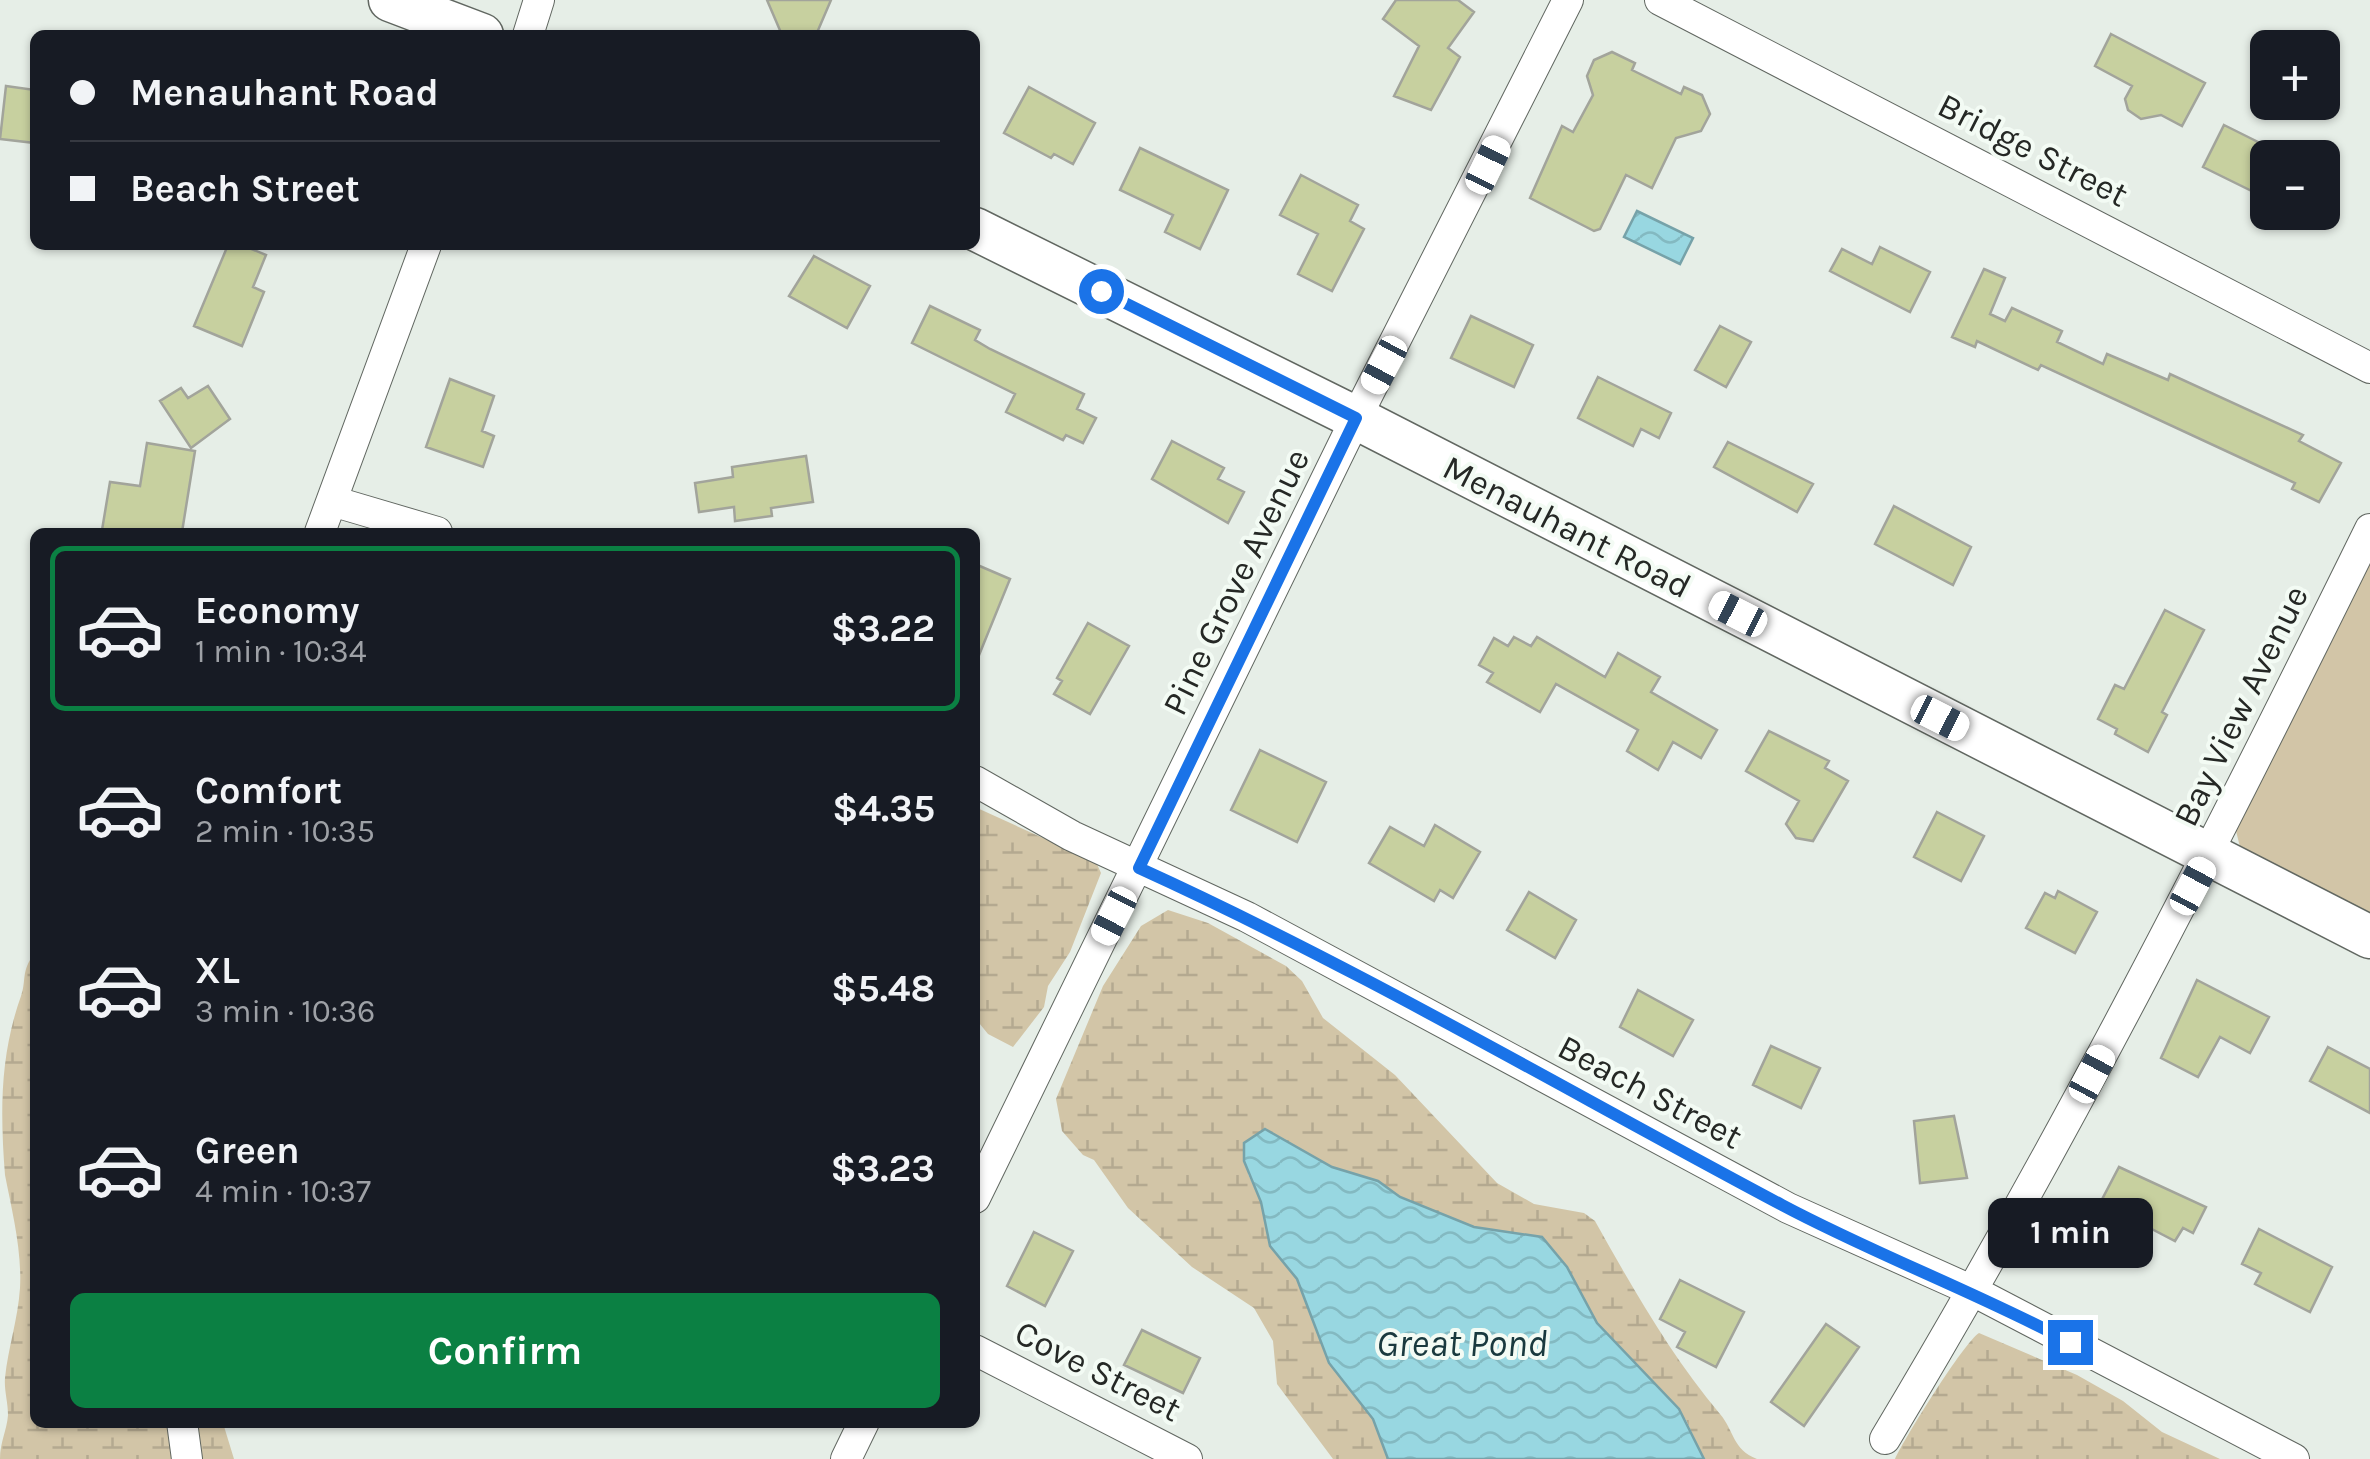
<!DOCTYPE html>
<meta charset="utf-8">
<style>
:root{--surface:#171b24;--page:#20242c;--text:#f1f3f6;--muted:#9ea1a6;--line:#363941;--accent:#0b8043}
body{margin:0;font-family:Karla,sans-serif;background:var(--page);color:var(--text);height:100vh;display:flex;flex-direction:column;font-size:38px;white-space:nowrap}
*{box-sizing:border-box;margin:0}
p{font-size:32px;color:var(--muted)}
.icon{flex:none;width:55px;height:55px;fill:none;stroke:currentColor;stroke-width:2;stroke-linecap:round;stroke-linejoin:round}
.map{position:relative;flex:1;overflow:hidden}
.panel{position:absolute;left:30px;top:528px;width:950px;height:900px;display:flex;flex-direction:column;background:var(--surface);border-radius:15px;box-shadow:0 2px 8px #0004}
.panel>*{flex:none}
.banner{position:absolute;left:30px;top:30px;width:950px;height:220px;border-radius:15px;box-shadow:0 2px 8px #0004;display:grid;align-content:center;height:220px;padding:0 40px;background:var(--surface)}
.fabs{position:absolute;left:2250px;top:30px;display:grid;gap:20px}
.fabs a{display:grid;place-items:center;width:90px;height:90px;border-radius:15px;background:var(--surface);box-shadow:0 2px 8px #0004;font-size:50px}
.end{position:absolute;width:45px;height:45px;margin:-22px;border:12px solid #1a73e8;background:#fff;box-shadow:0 0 0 5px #fff}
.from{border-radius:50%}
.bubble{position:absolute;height:70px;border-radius:15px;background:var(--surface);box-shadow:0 2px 8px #0004;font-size:32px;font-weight:700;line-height:70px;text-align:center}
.car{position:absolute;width:30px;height:60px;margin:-30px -15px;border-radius:12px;box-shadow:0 0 8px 2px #0007;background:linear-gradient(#fff 24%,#345 0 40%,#fff 0 76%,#345 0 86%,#fff 0)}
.banner b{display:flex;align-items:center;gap:35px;height:95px;font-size:38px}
.banner b+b{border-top:2px solid var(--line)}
.banner i{width:25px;height:25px;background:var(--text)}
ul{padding:18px 0 0;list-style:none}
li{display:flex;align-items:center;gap:30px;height:165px;margin:0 20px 15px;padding:0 20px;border:5px solid transparent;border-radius:15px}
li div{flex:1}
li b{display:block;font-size:38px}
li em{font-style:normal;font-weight:700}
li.on{border-color:var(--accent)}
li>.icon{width:90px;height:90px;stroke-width:1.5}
.button{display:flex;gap:20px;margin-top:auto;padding:20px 40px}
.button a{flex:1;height:115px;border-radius:15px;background:var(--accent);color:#fff;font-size:40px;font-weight:700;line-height:115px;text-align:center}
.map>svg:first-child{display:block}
.green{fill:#d2c5a7}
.wetland{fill:url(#wetland-marsh)}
.water{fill:url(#water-waves);stroke:#76a2a9;stroke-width:2.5}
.building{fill:#c7d09f;stroke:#a2a49b;stroke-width:2.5}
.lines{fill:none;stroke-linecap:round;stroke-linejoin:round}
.minor-casing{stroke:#616761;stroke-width:32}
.secondary-casing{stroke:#616761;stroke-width:45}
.minor{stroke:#fff;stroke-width:30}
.secondary{stroke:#fff;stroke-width:42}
.route{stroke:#1a73e8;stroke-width:12}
.labels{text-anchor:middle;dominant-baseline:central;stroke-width:8;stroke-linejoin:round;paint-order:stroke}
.street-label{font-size:35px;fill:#252825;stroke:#f3fbf4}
.water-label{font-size:38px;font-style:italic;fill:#19393e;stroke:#f3fbf4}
</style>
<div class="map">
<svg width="2370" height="1459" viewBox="0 0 2370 1459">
<defs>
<pattern id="wetland-marsh" width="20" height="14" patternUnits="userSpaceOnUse" patternTransform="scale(2.5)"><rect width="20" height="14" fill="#d2c5a7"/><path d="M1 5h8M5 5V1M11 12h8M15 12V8" fill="none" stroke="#b4a990"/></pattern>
<pattern id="water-waves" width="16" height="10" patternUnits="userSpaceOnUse" patternTransform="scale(2.5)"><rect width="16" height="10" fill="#98d7e1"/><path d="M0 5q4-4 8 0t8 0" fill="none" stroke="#83b9c1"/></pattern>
</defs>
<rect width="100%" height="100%" fill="#e6eee7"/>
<!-- green -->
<path class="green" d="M2370 558V918L2240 847 2236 831Z"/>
<!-- wetland -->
<path class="wetland" d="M975 807 1096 862 1101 873 1070 952 1048 986 1044 1007 1013 1047 988 1034 975 1018Z
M1168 910 1208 923 1286 966 1302 981 1323 1018 1395 1075 1497 1183 1534 1204 1584 1213 1595 1221C1632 1287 1671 1356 1720 1414 1735 1432 1732 1449 1757 1459H1704L1686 1420 1597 1323 1567 1267 1542 1237 1474 1227 1400 1197 1378 1181 1332 1167 1265 1129 1248 1174 1261 1202 1270 1246 1297 1279 1329 1363 1373 1419 1388 1459H1333L1277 1384 1273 1341 1254 1308 1192 1267 1128 1208 1094 1160 1083 1155 1062 1131 1056 1099 1103 986 1141 926Z
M30 960 35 961V1422L223 1423 234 1459H0C0 1442 7 1430 8 1415 8 1402 4 1390 5 1378 8 1348 18 1319 20 1288 22 1250 12 1211 5 1175 0 1111 0 1055 21 996 26 982 22 974 30 960Z
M1979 1333 2077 1375 2123 1401 2162 1432 2220 1459H1895C1904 1439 1965 1341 1979 1333Z"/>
<!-- water -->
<path class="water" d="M1637 211 1693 238 1680 264 1624 237Z
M1265 1129 1332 1167 1378 1181 1400 1197 1474 1227 1542 1237 1567 1267 1597 1323 1679 1409 1704 1459H1388L1373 1419 1329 1363 1297 1279 1270 1246 1261 1202 1244 1161V1143Z"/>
<!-- building -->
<path class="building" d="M767 0H831L816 35H782Z
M1396 0H1458L1474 12 1448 48 1460 57 1431 110 1394 96 1419 46 1383 19Z
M2111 34 2205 83 2182 126 2161 115 2141 119 2128 110 2125 99 2132 86 2095 66Z
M1612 52 1635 63 1632 70 1681 94 1684 87 1702 95 1710 114 1701 131 1676 138 1652 188 1626 175 1600 229 1594 231 1530 198 1562 126 1573 132 1593 95 1587 76 1594 60Z
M6 86 35 90V143L0 139Z
M1029 87 1095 123 1073 164 1054 154 1051 158 1004 133Z
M2224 125 2268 147V199L2203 167Z
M1140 148 1228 190 1200 249 1165 232 1173 215 1120 190Z
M1301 175 1358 205 1350 221 1364 229 1332 291 1298 274 1318 234 1280 215Z
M228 245H242L266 255 253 287 264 292 242 346 194 326Z
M1880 247 1930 272 1910 312 1830 271 1842 249 1872 264Z
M814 256 870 286 847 328 789 296Z
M1984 269 2005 278 1990 314 2005 321 2012 308 2062 331 2057 342 2103 364 2107 354 2168 380 2170 374 2303 435 2299 441 2341 463 2319 502 2292 489 2295 483 2041 365 2038 370 1977 341 1975 347 1952 337Z
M930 306 980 330 975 340 990 349 1084 394 1077 409 1096 418 1083 443 1066 435 1063 440 1006 412 1015 394 912 343Z
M1471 316 1533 345 1514 387 1451 358Z
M1720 326 1751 342 1726 387 1695 370Z
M1598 377 1671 413 1659 438 1641 429 1633 446 1578 418Z
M450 379 494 396 482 431 494 436 483 467 426 447Z
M208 386 230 419 191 448 160 401 181 388 188 398Z
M1172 441 1224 468 1218 479 1244 492 1228 523 1152 479Z
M1728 442 1813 484 1797 512 1714 467Z
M147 443 195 451 182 532 102 530 110 482 140 486Z
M806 456 813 502 771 508 772 516 735 521 734 507 699 512 695 483 733 477 732 467Z
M1894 506 1971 547 1953 585 1875 544Z
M975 564 1010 579 975 665Z
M2165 610 2204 630 2162 712 2167 715 2148 752 2115 734 2117 729 2098 719 2115 685 2124 689Z
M1088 623 1129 646 1090 714 1054 694 1062 681 1057 678Z
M1514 637 1531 646 1537 637 1605 677 1618 653 1660 677 1651 692 1717 730 1701 758 1673 742 1658 770 1627 751 1638 730 1556 684 1540 712 1487 682 1493 673 1479 665 1494 638 1508 646Z
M1769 731 1829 761 1825 768 1848 781 1813 841 1796 838 1786 824 1799 801 1746 771Z
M1260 750 1326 782 1297 842 1231 810Z
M1937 812 1984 836 1961 881 1914 857Z
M1435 825 1480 852 1453 898 1440 890 1434 901 1369 863 1390 827 1424 846Z
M2058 891 2097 912 2075 953 2026 928 2045 893 2055 898Z
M1529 892 1576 920 1555 958 1507 930Z
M2197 980 2269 1017 2250 1053 2220 1037 2198 1077 2161 1058Z
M1638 990 1693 1020 1673 1056 1620 1027Z
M1771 1046 1820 1068 1801 1108 1753 1085Z
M2328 1047 2370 1069V1113L2310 1081Z
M1954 1116 1967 1178 1920 1183 1914 1121Z
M2119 1167 2206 1207 2193 1233 2183 1228 2175 1241 2146 1226 2142 1232 2097 1209Z
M2259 1229 2332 1267 2310 1312 2255 1284 2261 1273 2242 1264Z
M1034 1232 1073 1251 1045 1306 1007 1286Z
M1680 1280 1744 1312 1716 1367 1677 1347 1685 1332 1660 1319Z
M1826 1324 1859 1347 1804 1426 1771 1402Z
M1142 1330 1200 1358 1183 1393 1124 1365Z"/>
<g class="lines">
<defs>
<path id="minor" d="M1660 0 2370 368
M528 35 539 0
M332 501 437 532
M320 532 426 245
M975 781 1072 836 1247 917 1788 1208 1973 1291 2294 1459
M975 1198 1356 418 1568 0
M975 1350 1187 1459
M182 1422 187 1459
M1885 1439C2062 1144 2218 838 2370 529
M846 1459 864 1422"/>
<path id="secondary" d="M390 0 482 35
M975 229 1356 418 2370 937"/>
</defs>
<!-- minor casing -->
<use href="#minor" class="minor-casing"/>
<!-- secondary casing -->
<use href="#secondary" class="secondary-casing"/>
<!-- minor -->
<use href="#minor" class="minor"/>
<!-- secondary -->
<use href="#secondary" class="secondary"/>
</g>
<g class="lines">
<!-- route -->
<path class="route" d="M1101 291 1356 418 1139 868C1359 968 1569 1092 1782 1205 1876 1255 1976 1292 2070 1342"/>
</g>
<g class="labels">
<!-- street labels -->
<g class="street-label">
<text transform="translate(2033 150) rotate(27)">Bridge Street</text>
<text transform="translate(1567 527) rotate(27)">Menauhant Road</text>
<text transform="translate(1236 582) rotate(-64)">Pine Grove Avenue</text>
<text transform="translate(2241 706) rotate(-64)">Bay View Avenue</text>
<text transform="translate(1650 1092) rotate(28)">Beach Street</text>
<text transform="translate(1098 1371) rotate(27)">Cove Street</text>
</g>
<!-- water labels -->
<g class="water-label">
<text x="1462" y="1343">Great Pond</text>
</g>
</g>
</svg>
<div class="fabs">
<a>+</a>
<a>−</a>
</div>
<i class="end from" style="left:1101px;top:291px"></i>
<i class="end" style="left:2070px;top:1342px"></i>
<div class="bubble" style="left:1988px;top:1198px;width:165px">1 min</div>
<i class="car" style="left:1488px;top:165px;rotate:26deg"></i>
<i class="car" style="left:1384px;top:365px;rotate:208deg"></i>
<i class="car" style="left:1738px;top:614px;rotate:297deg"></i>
<i class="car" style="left:1940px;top:718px;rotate:117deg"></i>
<i class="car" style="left:2193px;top:886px;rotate:28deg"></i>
<i class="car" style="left:1114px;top:916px;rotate:207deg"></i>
<i class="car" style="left:2092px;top:1074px;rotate:28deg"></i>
<div class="banner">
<b><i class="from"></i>Menauhant Road</b>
<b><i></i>Beach Street</b>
</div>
<section class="panel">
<ul>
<li class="on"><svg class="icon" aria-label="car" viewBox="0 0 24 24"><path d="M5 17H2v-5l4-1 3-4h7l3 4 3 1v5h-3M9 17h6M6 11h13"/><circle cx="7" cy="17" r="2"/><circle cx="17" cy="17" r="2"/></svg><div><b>Economy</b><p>1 min · 10:34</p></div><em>$3.22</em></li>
<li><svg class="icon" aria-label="car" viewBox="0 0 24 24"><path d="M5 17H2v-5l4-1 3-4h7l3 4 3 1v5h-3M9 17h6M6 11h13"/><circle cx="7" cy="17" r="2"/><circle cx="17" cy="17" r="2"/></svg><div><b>Comfort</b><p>2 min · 10:35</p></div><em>$4.35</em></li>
<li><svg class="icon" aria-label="car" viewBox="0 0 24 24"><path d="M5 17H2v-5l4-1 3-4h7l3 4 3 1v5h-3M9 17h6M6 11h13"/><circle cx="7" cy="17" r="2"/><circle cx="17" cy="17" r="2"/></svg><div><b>XL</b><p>3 min · 10:36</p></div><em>$5.48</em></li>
<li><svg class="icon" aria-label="car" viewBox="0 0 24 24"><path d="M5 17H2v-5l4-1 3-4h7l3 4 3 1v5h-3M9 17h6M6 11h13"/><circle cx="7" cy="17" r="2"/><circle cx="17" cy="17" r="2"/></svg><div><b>Green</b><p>4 min · 10:37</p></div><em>$3.23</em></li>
</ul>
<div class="button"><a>Confirm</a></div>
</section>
</div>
